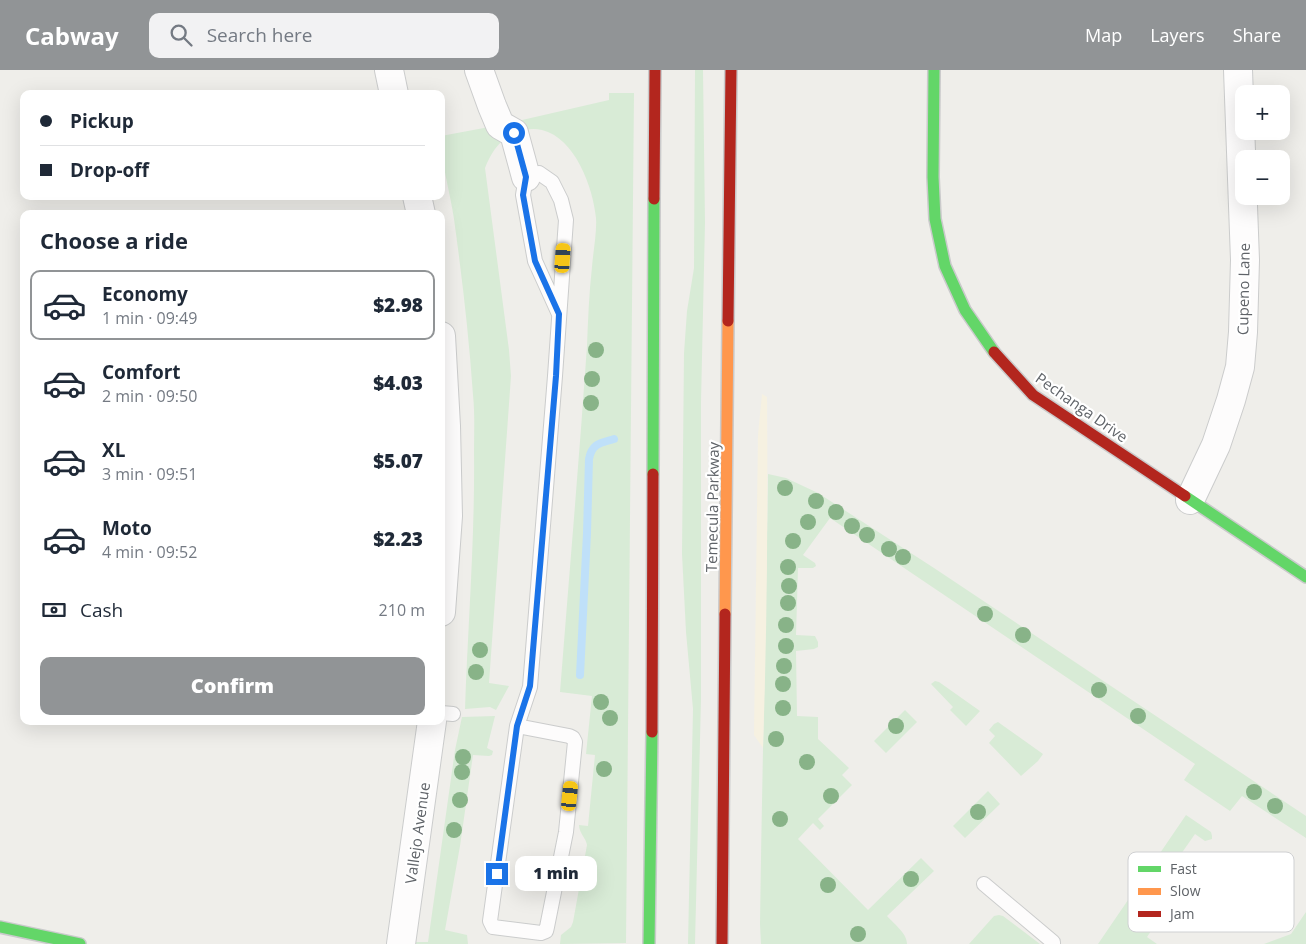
<!DOCTYPE html>
<meta charset="utf-8">
<style>
:root{--surface:#fff;--page:#f2f2f3;--text:#1f2937;--muted:#747a83;--line:#e0e1e3;--accent:#919496}
body{margin:0;font-family:"Open Sans",sans-serif;background:var(--page);color:var(--text);height:100vh;display:flex;flex-direction:column;font-size:19px;white-space:nowrap}
*{box-sizing:border-box;margin:0}
p{font-size:16px;color:var(--muted)}
.icon{flex:none;width:28px;height:28px;fill:none;stroke:currentColor;stroke-width:2;stroke-linecap:round;stroke-linejoin:round}
.map{position:relative;flex:1;overflow:hidden}
.details{position:absolute;left:20px;top:140px;width:425px;height:515px;display:flex;flex-direction:column;background:var(--surface);border-radius:10px;box-shadow:0 5px 20px #0002}
.details>*{flex:none}
.banner{position:absolute;left:20px;top:20px;width:425px;height:110px;border-radius:10px;box-shadow:0 5px 20px #0002;display:grid;align-content:center;height:110px;padding:0 20px;background:var(--surface)}
.tools{position:absolute;left:1235px;top:15px;display:grid;gap:10px}
.tools a{display:grid;place-items:center;width:55px;height:55px;border-radius:10px;background:var(--surface);box-shadow:0 5px 20px #0002;font-size:25px}
.end{position:absolute;width:22px;height:22px;margin:-11px;border:6px solid #1a73e8;background:#fff;box-shadow:0 0 0 2px #fff}
.from{border-radius:50%}
.bubble{position:absolute;height:35px;border-radius:10px;background:var(--surface);box-shadow:0 5px 20px #0002;font-size:16px;font-weight:800;line-height:35px;text-align:center}
.car{position:absolute;width:15px;height:30px;margin:-15px -8px;border-radius:6px;box-shadow:0 0 4px 1px #0007;background:linear-gradient(#f5c518 24%,#345 0 40%,#f5c518 0 76%,#345 0 86%,#f5c518 0)}
.banner b{display:flex;align-items:center;gap:18px;height:48px;font-size:19px}
.banner b+b{border-top:1px solid var(--line)}
.banner i{width:12px;height:12px;background:var(--text)}
ul{padding:0;list-style:none}
li{display:flex;align-items:center;gap:15px;height:70px;margin:0 10px 8px;padding:0 10px;border:2px solid transparent;border-radius:10px}
li div{flex:1}
li b{display:block;font-size:19px}
li em{font-style:normal;font-weight:800}
li.active{border-color:var(--accent)}
li>.icon{width:45px;height:45px;stroke-width:1.5}
h2{padding:0 20px;font-size:22px;line-height:60px}
.pay{display:flex;align-items:center;gap:12px;height:55px;padding:0 20px;font-size:19px}
.pay p{margin-inline-start:auto}
.action{display:flex;gap:10px;margin-top:auto;padding:10px 20px}
.action a{flex:1;height:58px;border-radius:10px;background:var(--accent);color:#fff;font-size:20px;font-weight:800;line-height:58px;text-align:center}
header{display:flex;align-items:center;gap:30px;box-sizing:border-box;height:70px;padding:0 25px;background:var(--accent);color:#fff}
header strong{font-size:24px}
nav{display:flex;gap:28px;margin-inline-start:auto;font-size:18px}
.search{width:350px;height:45px;background:var(--page);display:flex;align-items:center;gap:12px;box-sizing:border-box;padding:0 18px;border-radius:10px;color:var(--muted);font-size:19px}
.map>svg:first-child{display:block}
.green{fill:#d8ebd6}
.sand{fill:#f6f1e1}
.lines{fill:none;stroke-linecap:round;stroke-linejoin:round}
.stream{stroke:#bfe0f9;stroke-width:8}
.lane-casing{stroke:#cbcccc;stroke-width:16}
.street-casing{stroke:#cbcccc;stroke-width:30}
.fast-casing{stroke:#cacacb;stroke-width:14}
.slow-casing{stroke:#cacacb;stroke-width:14}
.jam-casing{stroke:#cacacb;stroke-width:14}
.lane{stroke:#fdfcfc;stroke-width:14}
.street{stroke:#fdfcfc;stroke-width:28}
.fast{stroke:#63d668;stroke-width:11}
.slow{stroke:#ff974d;stroke-width:11}
.jam{stroke:#b3261e;stroke-width:11}
.tree{fill:#88b388}
.route{stroke:#1a73e8;stroke-width:6}
.labels{text-anchor:middle;dominant-baseline:central;stroke-width:4.5;stroke-linejoin:round;paint-order:stroke}
.street-label{font-size:15px;fill:#5f6368;stroke:#fff}
.key{fill:#fff;stroke:#cfd0d2;stroke-width:1}
.key-label{font-size:14px;fill:#5f6368}
</style>
<header>
<strong>Cabway</strong>
<div class="search"><svg class="icon" aria-label="search" viewBox="0 0 24 24"><circle cx="10" cy="10" r="6"/><path d="M15 15l6 6"/></svg>Search here</div>
<nav><a>Map</a><a>Layers</a><a>Share</a></nav>
</header>
<div class="map">
<svg width="1306" height="874" viewBox="0 0 1306 874">
<rect width="100%" height="100%" fill="#efeeea"/>
<!-- green -->
<path class="green" d="M695 0H703L705 153 701 332V629L695 874H688L693 639 686 562 682 484 684 283 687 241 694 198Z
M609 23H634L626 873 560 874 561 865 571 857 573 852 587 775C586 768 579 763 579 755L588 756 595 685 586 684 592 626 560 622C569 507 579 392 587 276 588 250 589 223 592 197 593 183 597 162 596 148 593 117 575 68 542 60 534 58 527 59 519 61 502 66 491 82 485 98L509 280 511 306 489 613 509 616 496 640 490 637 465 639C468 553 475 468 474 382 474 363 475 344 473 325 469 266 462 207 454 149 450 121 441 94 441 66L500 55 609 30Z
M768 404 786 408 818 423 934 498 1306 746V768L1242 726 1230 741 1184 710 1195 694 830 448 803 485 815 493 816 496 813 498H798L796 565 815 566 818 572V577L814 579 796 581 797 646 818 647V669L849 698 842 705 852 715 818 749 824 756 820 760 813 753 798 769 868 840 921 788 934 801 887 846C894 854 907 863 907 874H761L760 854C762 704 766 554 768 404Z
M935 611 939 612 980 641 966 656 950 640 953 637 931 614Z
M905 640 917 652 886 683 874 671Z
M495 646 487 678 493 681 492 685 489 686 473 685 460 776 445 860 467 865 468 874H414V872H428L455 680 462 647Z
M998 652 1043 684 1038 691 1021 706 989 673 995 666 989 660 994 654Z
M988 721 1000 734 965 768 953 756Z
M1186 745 1211 762 1212 766V769L1205 771 1195 764 1146 834 1147 839 1157 846V852L1147 867 1157 874H1098Z
M1306 842V874H1264L1291 864Z
M999 845 1003 846 1040 874H969L994 846Z"/>
<!-- sand -->
<path class="sand" d="M762 324 767 327C768 444 767 561 763 678L754 665 758 365Z"/>
<g class="lines">
<!-- stream -->
<path class="stream" d="M580 605 587 463 589 389C592 373 601 373 614 369"/>
<defs>
<path id="lane" d="M441 643 453 644
M517 656 569 666 573 668 575 672 566 762 547 857 546 861 541 863 493 857 490 851 517 656 530 617 555 306 566 150 561 130 552 112 539 103 526 107 523 125 535 191 559 244
M984 814 1053 872V874"/>
<path id="street" d="M389 0 394 24
M479 0 492 36 500 55 514 63 526 107
M417 126 421 144
M441 266 446 356 448 446 441 542
M1190 430 1216 375 1231 330 1240 297 1243 262 1245 190 1238 0
M401 874 432 651"/>
<path id="fast" d="M934 0 933 107 935 149 945 196 965 240 994 282
M653 404 654 129
M1185 426 1306 507
M0 857 80 874
M649 874 652 662"/>
<path id="slow" d="M725 544 728 251"/>
<path id="jam" d="M654 129 655 0
M728 251 731 0
M994 282 1033 325 1185 426
M652 662 653 404
M722 874 725 544"/>
</defs>
<!-- lane casing -->
<use href="#lane" class="lane-casing"/>
<!-- street casing -->
<use href="#street" class="street-casing"/>
<!-- fast casing -->
<use href="#fast" class="fast-casing"/>
<!-- slow casing -->
<use href="#slow" class="slow-casing"/>
<!-- jam casing -->
<use href="#jam" class="jam-casing"/>
<!-- lane -->
<use href="#lane" class="lane"/>
<!-- street -->
<use href="#street" class="street"/>
<!-- fast -->
<use href="#fast" class="fast"/>
<!-- slow -->
<use href="#slow" class="slow"/>
<!-- jam -->
<use href="#jam" class="jam"/>
</g>
<!-- trees -->
<g class="tree">
<circle cx="596" cy="280" r="8"/>
<circle cx="592" cy="309" r="8"/>
<circle cx="591" cy="333" r="8"/>
<circle cx="785" cy="418" r="8"/>
<circle cx="816" cy="431" r="8"/>
<circle cx="836" cy="442" r="8"/>
<circle cx="808" cy="452" r="8"/>
<circle cx="852" cy="456" r="8"/>
<circle cx="867" cy="465" r="8"/>
<circle cx="793" cy="471" r="8"/>
<circle cx="889" cy="479" r="8"/>
<circle cx="903" cy="487" r="8"/>
<circle cx="788" cy="497" r="8"/>
<circle cx="789" cy="516" r="8"/>
<circle cx="788" cy="533" r="8"/>
<circle cx="985" cy="544" r="8"/>
<circle cx="786" cy="555" r="8"/>
<circle cx="1023" cy="565" r="8"/>
<circle cx="786" cy="576" r="8"/>
<circle cx="480" cy="580" r="8"/>
<circle cx="784" cy="596" r="8"/>
<circle cx="476" cy="602" r="8"/>
<circle cx="783" cy="614" r="8"/>
<circle cx="1099" cy="620" r="8"/>
<circle cx="601" cy="632" r="8"/>
<circle cx="783" cy="638" r="8"/>
<circle cx="1138" cy="646" r="8"/>
<circle cx="610" cy="648" r="8"/>
<circle cx="896" cy="656" r="8"/>
<circle cx="776" cy="669" r="8"/>
<circle cx="463" cy="687" r="8"/>
<circle cx="807" cy="692" r="8"/>
<circle cx="604" cy="699" r="8"/>
<circle cx="462" cy="702" r="8"/>
<circle cx="1254" cy="722" r="8"/>
<circle cx="831" cy="726" r="8"/>
<circle cx="460" cy="730" r="8"/>
<circle cx="1275" cy="736" r="8"/>
<circle cx="978" cy="742" r="8"/>
<circle cx="780" cy="749" r="8"/>
<circle cx="454" cy="760" r="8"/>
<circle cx="911" cy="809" r="8"/>
<circle cx="828" cy="815" r="8"/>
<circle cx="858" cy="864" r="8"/>
</g>
<g class="lines">
<!-- route -->
<path class="route" d="M497 804 517 656 530 616 556 306 559 244 535 191 523 125 526 107 514 63"/>
</g>
<g class="labels">
<!-- street labels -->
<g class="street-label">
<text transform="translate(1243 219) rotate(-89)">Cupeno Lane</text>
<text transform="translate(1082 337) rotate(35)">Pechanga Drive</text>
<text transform="translate(712 437) rotate(-89)">Temecula Parkway</text>
<text transform="translate(417 763) rotate(-82)">Vallejo Avenue</text>
</g>
</g>
<!-- legend -->
<rect x="1128" y="782" width="166" height="80" rx="8" class="key"/>
<rect x="1138" y="796" width="23" height="6" fill="#63d668"/>
<rect x="1138" y="818" width="23" height="7" fill="#ff974d"/>
<rect x="1138" y="841" width="23" height="6" fill="#b3261e"/>
<g class="key-label">
<text x="1170" y="804">Fast</text>
<text x="1170" y="826">Slow</text>
<text x="1170" y="849">Jam</text>
</g>
</svg>
<div class="tools">
<a>+</a>
<a>−</a>
</div>
<i class="end from" style="left:514px;top:63px"></i>
<i class="end" style="left:497px;top:804px"></i>
<div class="bubble" style="left:515px;top:786px;width:82px">1 min</div>
<i class="car" style="left:563px;top:188px;rotate:4deg"></i>
<i class="car" style="left:570px;top:726px;rotate:6deg"></i>
<div class="banner">
<b><i class="from"></i>Pickup</b>
<b><i></i>Drop-off</b>
</div>
<section class="details">
<h2>Choose a ride</h2>
<ul>
<li class="active"><svg class="icon" aria-label="car" viewBox="0 0 24 24"><path d="M5 17H2v-5l4-1 3-4h7l3 4 3 1v5h-3M9 17h6M6 11h13"/><circle cx="7" cy="17" r="2"/><circle cx="17" cy="17" r="2"/></svg><div><b>Economy</b><p>1 min · 09:49</p></div><em>$2.98</em></li>
<li><svg class="icon" aria-label="car" viewBox="0 0 24 24"><path d="M5 17H2v-5l4-1 3-4h7l3 4 3 1v5h-3M9 17h6M6 11h13"/><circle cx="7" cy="17" r="2"/><circle cx="17" cy="17" r="2"/></svg><div><b>Comfort</b><p>2 min · 09:50</p></div><em>$4.03</em></li>
<li><svg class="icon" aria-label="car" viewBox="0 0 24 24"><path d="M5 17H2v-5l4-1 3-4h7l3 4 3 1v5h-3M9 17h6M6 11h13"/><circle cx="7" cy="17" r="2"/><circle cx="17" cy="17" r="2"/></svg><div><b>XL</b><p>3 min · 09:51</p></div><em>$5.07</em></li>
<li><svg class="icon" aria-label="car" viewBox="0 0 24 24"><path d="M5 17H2v-5l4-1 3-4h7l3 4 3 1v5h-3M9 17h6M6 11h13"/><circle cx="7" cy="17" r="2"/><circle cx="17" cy="17" r="2"/></svg><div><b>Moto</b><p>4 min · 09:52</p></div><em>$2.23</em></li>
</ul>
<div class="pay"><svg class="icon" aria-label="cash" viewBox="0 0 24 24"><path d="M3 7h18v10H3z"/><circle cx="12" cy="12" r="2"/></svg>Cash<p>210 m</p></div>
<div class="action"><a>Confirm</a></div>
</section>
</div>
